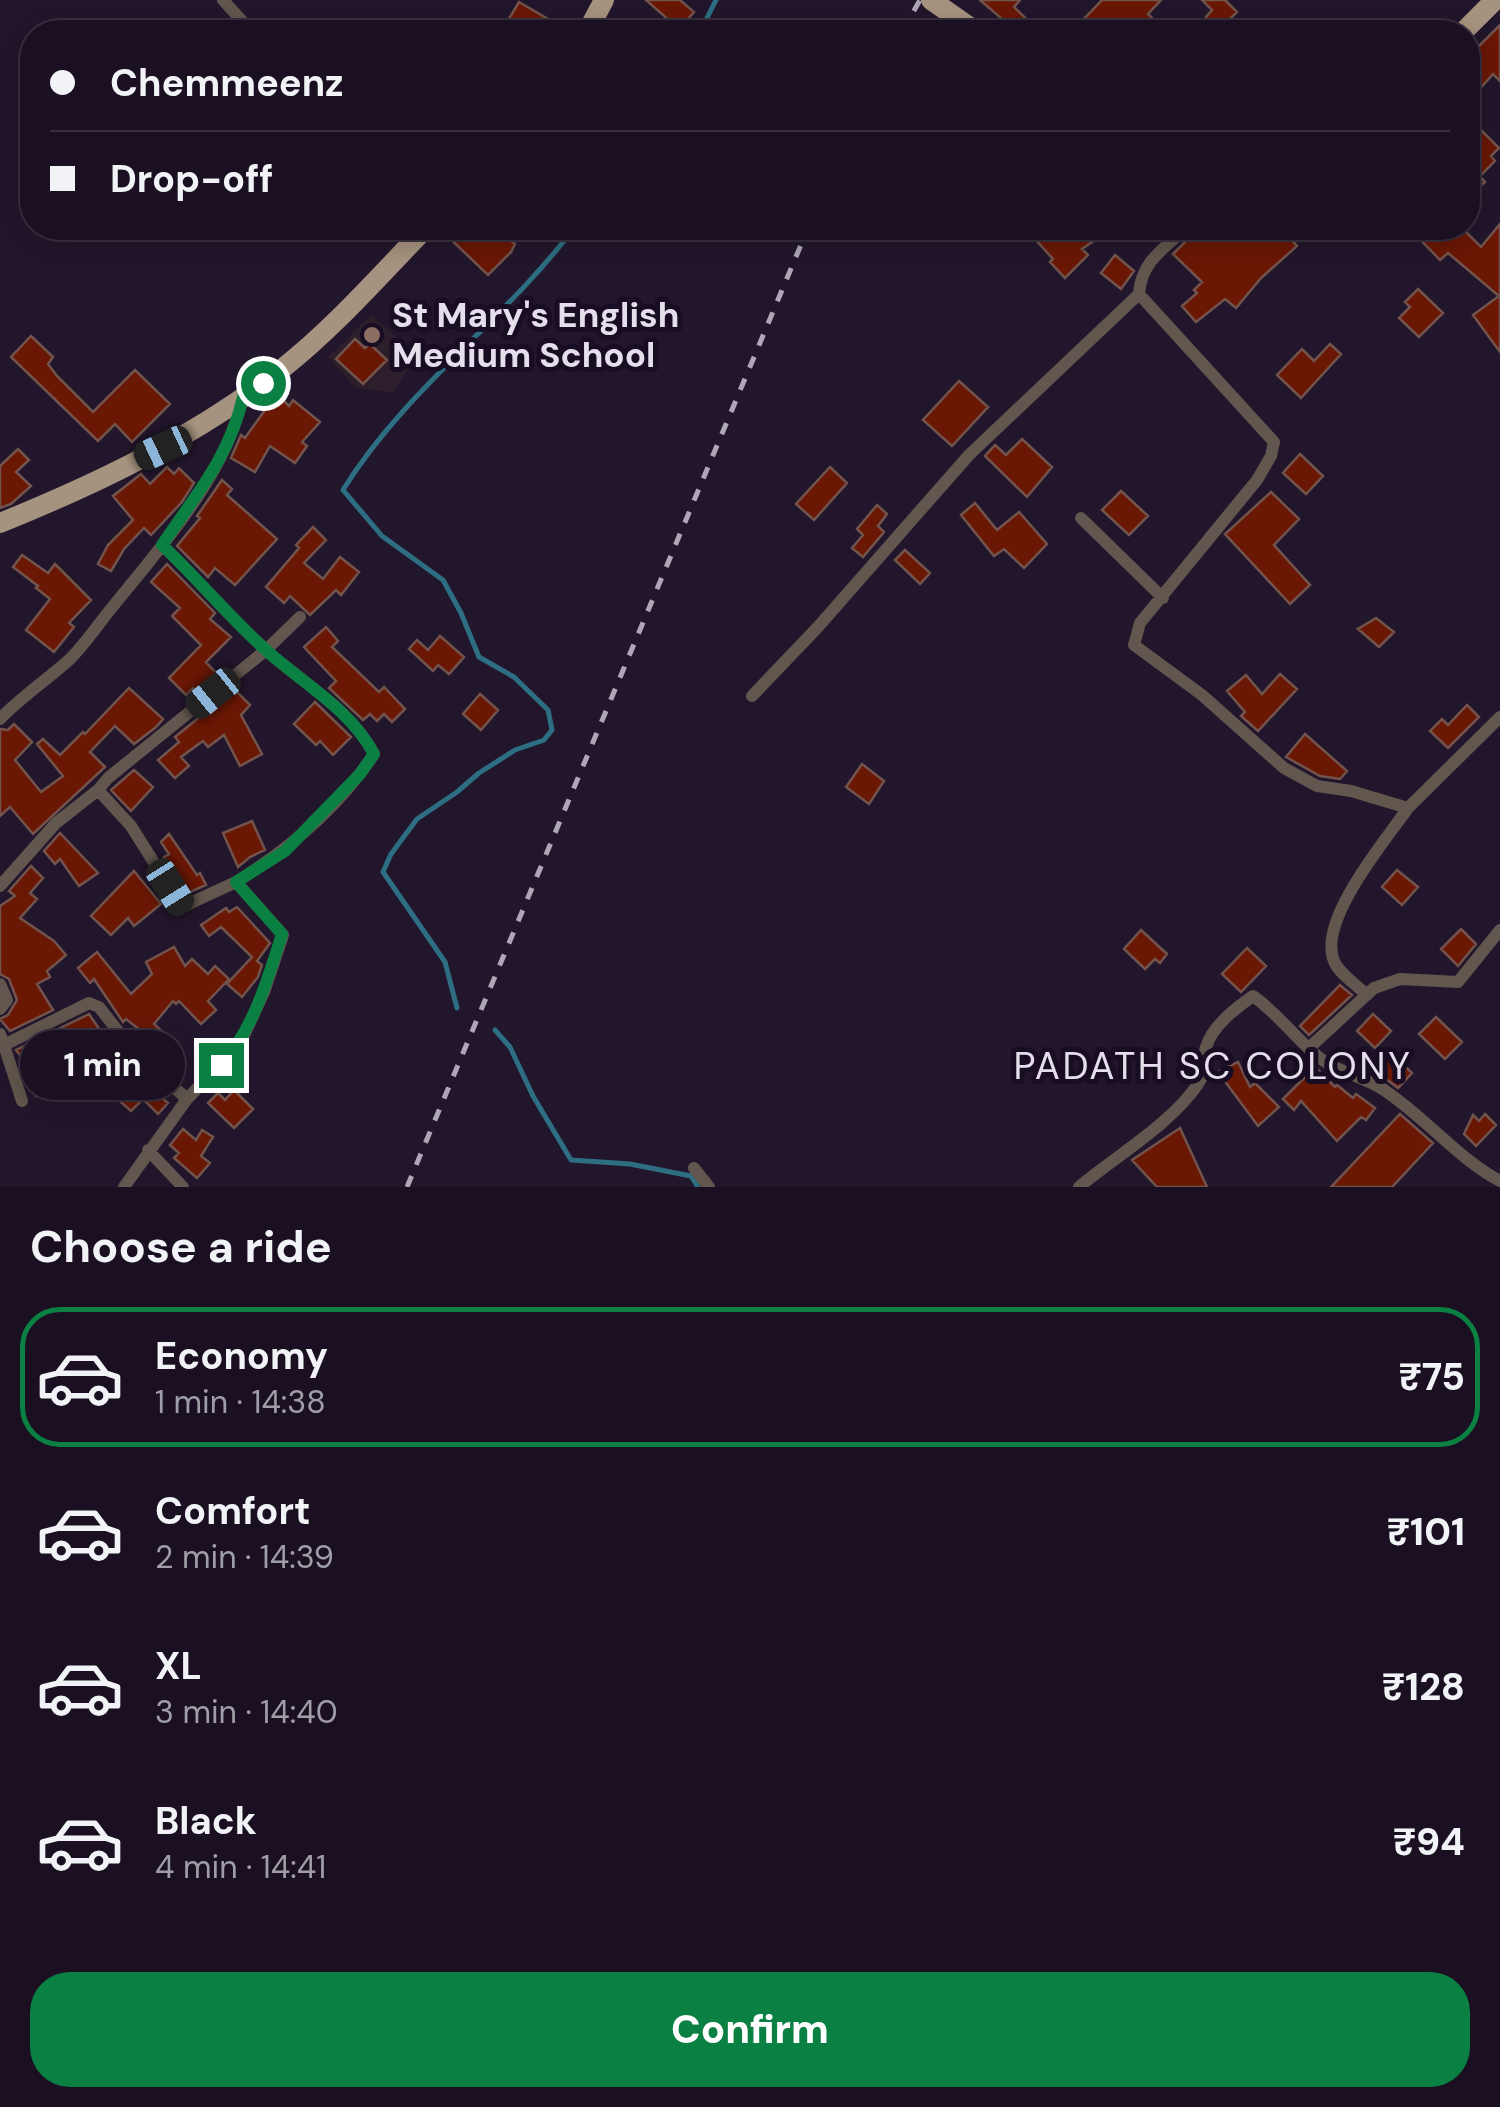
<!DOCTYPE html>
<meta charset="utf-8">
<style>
:root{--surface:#1a1021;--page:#271e2e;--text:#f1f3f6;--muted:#9f9da5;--line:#38303f;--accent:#0b8043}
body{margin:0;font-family:"DM Sans",sans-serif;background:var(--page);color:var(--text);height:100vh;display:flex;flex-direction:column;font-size:38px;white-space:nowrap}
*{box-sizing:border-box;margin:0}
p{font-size:32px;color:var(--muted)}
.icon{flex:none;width:55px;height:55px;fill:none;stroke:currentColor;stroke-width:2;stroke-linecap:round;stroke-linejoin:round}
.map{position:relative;height:1187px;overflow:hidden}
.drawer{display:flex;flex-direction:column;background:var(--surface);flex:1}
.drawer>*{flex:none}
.hud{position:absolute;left:20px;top:20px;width:1460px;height:220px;border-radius:40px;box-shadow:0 5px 25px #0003,0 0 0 2px var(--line);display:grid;align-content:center;height:220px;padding:0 30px;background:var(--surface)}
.end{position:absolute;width:45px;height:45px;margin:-22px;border:12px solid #0b8043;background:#fff;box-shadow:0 0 0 5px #fff}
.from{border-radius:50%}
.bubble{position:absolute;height:70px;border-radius:35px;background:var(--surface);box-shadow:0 5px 25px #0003,0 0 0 2px var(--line);font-size:32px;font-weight:800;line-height:70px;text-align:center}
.car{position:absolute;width:30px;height:60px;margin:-30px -15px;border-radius:12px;box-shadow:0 0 8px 2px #0007;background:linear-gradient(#222 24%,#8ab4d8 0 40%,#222 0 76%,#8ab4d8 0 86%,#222 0)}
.hud b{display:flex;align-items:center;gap:35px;height:95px;font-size:38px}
.hud b+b{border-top:2px solid var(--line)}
.hud i{width:25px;height:25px;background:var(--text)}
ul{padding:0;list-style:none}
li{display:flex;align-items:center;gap:30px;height:140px;margin:0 20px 15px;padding:0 10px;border:5px solid transparent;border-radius:40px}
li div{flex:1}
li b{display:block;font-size:38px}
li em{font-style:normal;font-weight:800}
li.selected{border-color:var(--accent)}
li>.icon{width:90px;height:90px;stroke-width:1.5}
h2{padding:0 30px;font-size:45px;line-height:120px}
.cta{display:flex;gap:20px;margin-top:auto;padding:20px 30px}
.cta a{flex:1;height:115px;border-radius:40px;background:var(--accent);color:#fff;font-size:40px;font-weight:800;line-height:115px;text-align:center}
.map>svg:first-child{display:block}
.education{fill:#2c1e2a}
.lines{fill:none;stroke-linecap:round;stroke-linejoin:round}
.stream{stroke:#2d6e82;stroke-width:5}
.building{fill:#6a1704;stroke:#73544d;stroke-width:2.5}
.minor{stroke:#61574e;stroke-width:12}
.primary{stroke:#a6937f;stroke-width:20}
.rail{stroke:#afa7b7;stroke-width:5;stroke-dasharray:12 12;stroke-linecap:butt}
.route{stroke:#0b8043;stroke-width:12}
.education-dot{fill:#8d6e63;stroke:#180d22;stroke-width:4}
.labels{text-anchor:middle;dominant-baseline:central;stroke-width:10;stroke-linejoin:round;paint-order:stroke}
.poi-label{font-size:35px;font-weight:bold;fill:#e5deec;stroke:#180d22;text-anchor:start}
.neighbourhood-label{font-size:38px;letter-spacing:2.5px;fill:#e5deec;stroke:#180d22}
</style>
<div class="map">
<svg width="1500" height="1187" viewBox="0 0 1500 1187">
<rect width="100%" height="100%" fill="#22162c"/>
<!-- education -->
<path class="education" d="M371 315 416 354 394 393 356 388 328 357Z"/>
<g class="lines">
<!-- stream -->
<path class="stream" d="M700 32 716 0
M457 1008 445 962 383 872 391 854 417 819 457 792 479 773 515 750 544 740 552 730 548 710 514 677 479 657 461 613 443 580 382 536 343 490C404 391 504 321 574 228
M495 1030 510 1047 533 1096 571 1160 630 1164 691 1176 698 1187"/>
</g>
<!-- building -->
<path class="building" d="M646 0H680L694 12 679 29Z
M980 0H1020L1014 7 1040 32H1000L1008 24Z
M1102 0H1161L1148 14 1160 26 1154 32H1094L1082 21Z
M1202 0H1225L1237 12 1219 30 1206 17 1212 10Z
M519 2 548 19 546 23 559 32H501Z
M1500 25V81L1493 74 1468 102V57Z
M1468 117 1499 148 1491 156 1495 161 1480 176 1485 182 1468 196Z
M1500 224V352L1473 315 1499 296 1448 253 1440 260 1409 228H1462L1481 247Z
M439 228H521L510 240 515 244 511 252 488 275Z
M1050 228H1080L1084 232 1094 228 1098 233V238L1082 249 1088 255 1065 278 1050 262 1053 259 1036 240Z
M1199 228H1281L1297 246 1261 278 1236 308 1225 299 1196 322 1182 306 1197 293 1194 290 1202 282 1173 254Z
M1115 255 1134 271 1121 289 1101 273Z
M1418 289 1443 313 1419 337 1399 318 1410 307 1405 302Z
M31 336 53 357 48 364 57 376 93 412 135 370 170 404 132 442 115 424 98 441 11 357Z
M355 339 365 348 370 344 387 360 363 384 336 359Z
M1330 344 1341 354 1301 398 1277 375 1302 349 1314 361Z
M959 381 988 407 952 446 923 420Z
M275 391 289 406 293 400 320 422 302 442 307 446 295 463 270 446 255 472 231 458 241 435 245 438 270 403 266 398Z
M1022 439 1052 467 1027 497 985 456 995 445 1006 455Z
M18 449 29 460 16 472 31 486 11 504 0 508V466Z
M1300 454 1323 476 1306 494 1283 473Z
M167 467 174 474 179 468 194 483 182 502 151 535 144 528 124 549 111 571 98 564 108 545 133 520 113 496 141 474 150 484Z
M830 467 847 483 814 520 796 504Z
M222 480 232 489 227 495 277 539 235 585 215 568 208 577 177 546 200 518 197 516Z
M1121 491 1148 516 1129 535 1102 510Z
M1271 492 1299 519 1274 545 1310 585 1290 604 1225 534Z
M975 503 997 530 1019 512 1047 544 1024 568 1004 549 994 556 961 515Z
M877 505 887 514 878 526 884 532 863 557 852 548 863 535 857 529Z
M313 527 326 540 304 563 323 579 340 557 359 572 341 595 336 590 310 615 290 596 284 603 266 587 299 548 296 545Z
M905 550 930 573 920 584 895 560Z
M22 555 48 573 55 564 91 600 69 623 74 627 54 652 26 630 50 599 36 588 38 586 13 567Z
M167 564 215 613 210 619 231 637 206 662 217 674 212 681 197 693 193 688 186 695 169 678 201 645 172 616 180 608 151 582Z
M1376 618 1394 632 1379 647 1358 629Z
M326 627 338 641 332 647 379 692 384 687 405 709 392 722 384 714 377 721 370 714 363 720 329 688 336 681 304 647Z
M440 636 464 657 449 674 438 665 433 671 409 649 417 640 428 650Z
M1280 674 1297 689 1258 731 1241 716 1245 712 1227 691 1246 675 1262 694Z
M129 688 163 719 156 727 134 744 115 726 90 752 105 767 33 834 10 807 0 816V729L8 730 14 724 32 742 15 760 41 792 63 776 37 744 43 739 60 755 83 732 85 734Z
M234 689 250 705 241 715 262 754 240 766 224 735 208 747 203 741 181 757 189 766 175 778 158 760 179 742 175 737Z
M480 694 498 710 481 730 463 714Z
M315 702 351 737 333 755 320 741 316 745 294 724Z
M1467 705 1479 717 1448 748 1430 731 1442 719 1448 725Z
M1305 734 1347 771 1340 779 1320 776 1286 757Z
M862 764 884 781 869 804 846 787Z
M134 770 153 787 131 811 111 790Z
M252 821 265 850 250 857 238 867 223 833Z
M60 833 98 873 79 886 60 859 55 864 44 851Z
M169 834 197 875 200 873 206 885 186 894 164 857 169 854 161 842Z
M31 866 43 878 30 893 37 899 20 918 54 941 66 955 47 971 50 977 37 984 53 1010 10 1031 0 1019 8 1015 17 1000 9 979 0 974V906L15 896 9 891Z
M1397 870 1418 887 1402 905 1382 887Z
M134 871 161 904 134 926 128 918 111 935 91 916Z
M237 907 270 943 257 961 262 965 258 977 242 997 227 984 252 957 221 927 209 936 201 925 226 908 229 912Z
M1461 929 1476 944 1458 966 1441 949Z
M1141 930 1167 954 1160 963 1155 959 1145 969 1124 949Z
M174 947 185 966 192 959 208 974 215 966 229 979 208 1001 216 1010 201 1024 179 1001 176 1004 173 1001 154 1024 180 1048 164 1065 143 1046 150 1038 126 1019 123 1022 94 979 90 983 78 968 97 952 131 994 152 974 146 962Z
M1247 948 1266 966 1241 992 1222 974Z
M1340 985 1352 995 1309 1035 1300 1026Z
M89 1014 102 1033 80 1047 85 1055 36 1096 28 1087 38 1079 16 1050Z
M1373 1014 1391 1031 1375 1048 1357 1031Z
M1436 1017 1462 1042 1445 1059 1419 1034Z
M1390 1051 1412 1073 1398 1088 1373 1069Z
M1238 1062 1250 1087 1255 1083 1279 1107 1258 1126 1218 1072Z
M109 1067 121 1078 128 1070 168 1103 158 1114 143 1099 131 1111 97 1081Z
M1315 1067 1335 1087 1337 1085 1353 1098 1356 1094 1375 1108 1366 1120 1361 1117 1337 1141 1301 1101 1294 1110 1283 1099Z
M234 1090 253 1109 234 1128 208 1103 218 1093 225 1100Z
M1400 1114 1433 1143 1392 1187H1331Z
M1485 1114 1496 1125 1476 1146 1464 1134 1473 1115 1479 1121Z
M1180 1128 1207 1187H1157L1132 1160Z
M183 1129 196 1140 202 1130 213 1137 201 1156 210 1163 197 1178 174 1158 179 1153 170 1145Z"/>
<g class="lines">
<!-- minor -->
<path class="minor" d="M223 0 252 32
M1181 228 1182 232C1160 251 1141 264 1139 294L1274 442 1271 456 1257 480 1140 623 1134 645 1202 695 1284 768 1317 786 1351 791 1408 808 1500 717
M1081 518 1163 598
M752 696 817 628 969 455 1139 294
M0 719C22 696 47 680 70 659 86 643 99 623 114 605 162 546 226 474 242 399
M98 790 108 778 266 650 300 617
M0 886 56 823 98 790 131 826 182 907 236 882
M0 984 7 1000 0 1009
M1367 995C1357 985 1339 974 1334 961 1317 921 1385 841 1408 808
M0 1034 4 1045 89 1003 99 1007 132 1049 187 1099
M4 1045 22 1101
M1309 1048 1374 988 1400 979 1458 982 1500 930
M148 1150 183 1187
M694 1168 709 1187
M124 1187 187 1099 240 1044 264 992 283 935 236 882C289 849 339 807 374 754 350 709 304 684 267 651 230 618 198 579 162 545
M1079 1187C1116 1156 1171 1124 1198 1084 1207 1071 1202 1061 1206 1047 1213 1025 1236 1008 1253 996 1279 1014 1296 1040 1321 1059 1340 1073 1365 1077 1384 1090 1426 1118 1456 1157 1500 1181"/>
<!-- primary -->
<path class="primary" d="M931 0 977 32
M587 32 604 0
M1463 32 1495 0
M0 523C99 483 199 435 283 368 335 327 380 275 426 228"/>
<!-- rail -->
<path class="rail" d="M902 32 920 0
M407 1187 808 228"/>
</g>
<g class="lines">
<!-- route -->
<path class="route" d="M221 1065C254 1028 267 981 282 934L236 882 285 851 360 774 374 754C350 709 304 684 267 651 230 618 198 579 162 545 195 496 230 456 243 397L263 383"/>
</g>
<!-- markers -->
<circle class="education-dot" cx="372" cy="335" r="10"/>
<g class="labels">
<!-- poi labels -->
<g class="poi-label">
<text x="392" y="315">St Mary's English<tspan x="392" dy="40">Medium School</tspan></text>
</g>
<!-- neighbourhood labels -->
<g class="neighbourhood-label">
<text x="1213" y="1066">PADATH SC COLONY</text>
</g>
</g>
</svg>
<i class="end from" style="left:263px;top:383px"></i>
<i class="end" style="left:221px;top:1065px"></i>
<div class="bubble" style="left:20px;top:1030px;width:165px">1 min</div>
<i class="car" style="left:163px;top:448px;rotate:245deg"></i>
<i class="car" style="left:213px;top:693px;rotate:231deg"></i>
<i class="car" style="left:170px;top:887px;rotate:148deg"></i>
<div class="hud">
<b><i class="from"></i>Chemmeenz</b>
<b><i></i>Drop-off</b>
</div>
</div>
<section class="drawer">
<h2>Choose a ride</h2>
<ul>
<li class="selected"><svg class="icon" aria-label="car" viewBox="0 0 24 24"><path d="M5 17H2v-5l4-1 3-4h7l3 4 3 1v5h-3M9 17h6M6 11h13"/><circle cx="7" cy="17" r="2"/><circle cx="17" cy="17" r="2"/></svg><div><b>Economy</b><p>1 min · 14:38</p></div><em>₹75</em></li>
<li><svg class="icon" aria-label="car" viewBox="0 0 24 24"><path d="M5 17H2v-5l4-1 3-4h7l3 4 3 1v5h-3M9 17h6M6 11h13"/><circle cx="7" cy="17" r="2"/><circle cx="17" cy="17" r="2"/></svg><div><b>Comfort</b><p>2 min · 14:39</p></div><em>₹101</em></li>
<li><svg class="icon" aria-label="car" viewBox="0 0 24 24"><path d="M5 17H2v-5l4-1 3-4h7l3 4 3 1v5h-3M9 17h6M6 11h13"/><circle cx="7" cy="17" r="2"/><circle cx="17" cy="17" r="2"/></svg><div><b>XL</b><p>3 min · 14:40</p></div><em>₹128</em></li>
<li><svg class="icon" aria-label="car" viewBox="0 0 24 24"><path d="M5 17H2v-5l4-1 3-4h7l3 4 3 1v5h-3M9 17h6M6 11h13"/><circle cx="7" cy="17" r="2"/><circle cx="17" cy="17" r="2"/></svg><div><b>Black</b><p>4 min · 14:41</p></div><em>₹94</em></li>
</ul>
<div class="cta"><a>Confirm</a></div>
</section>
